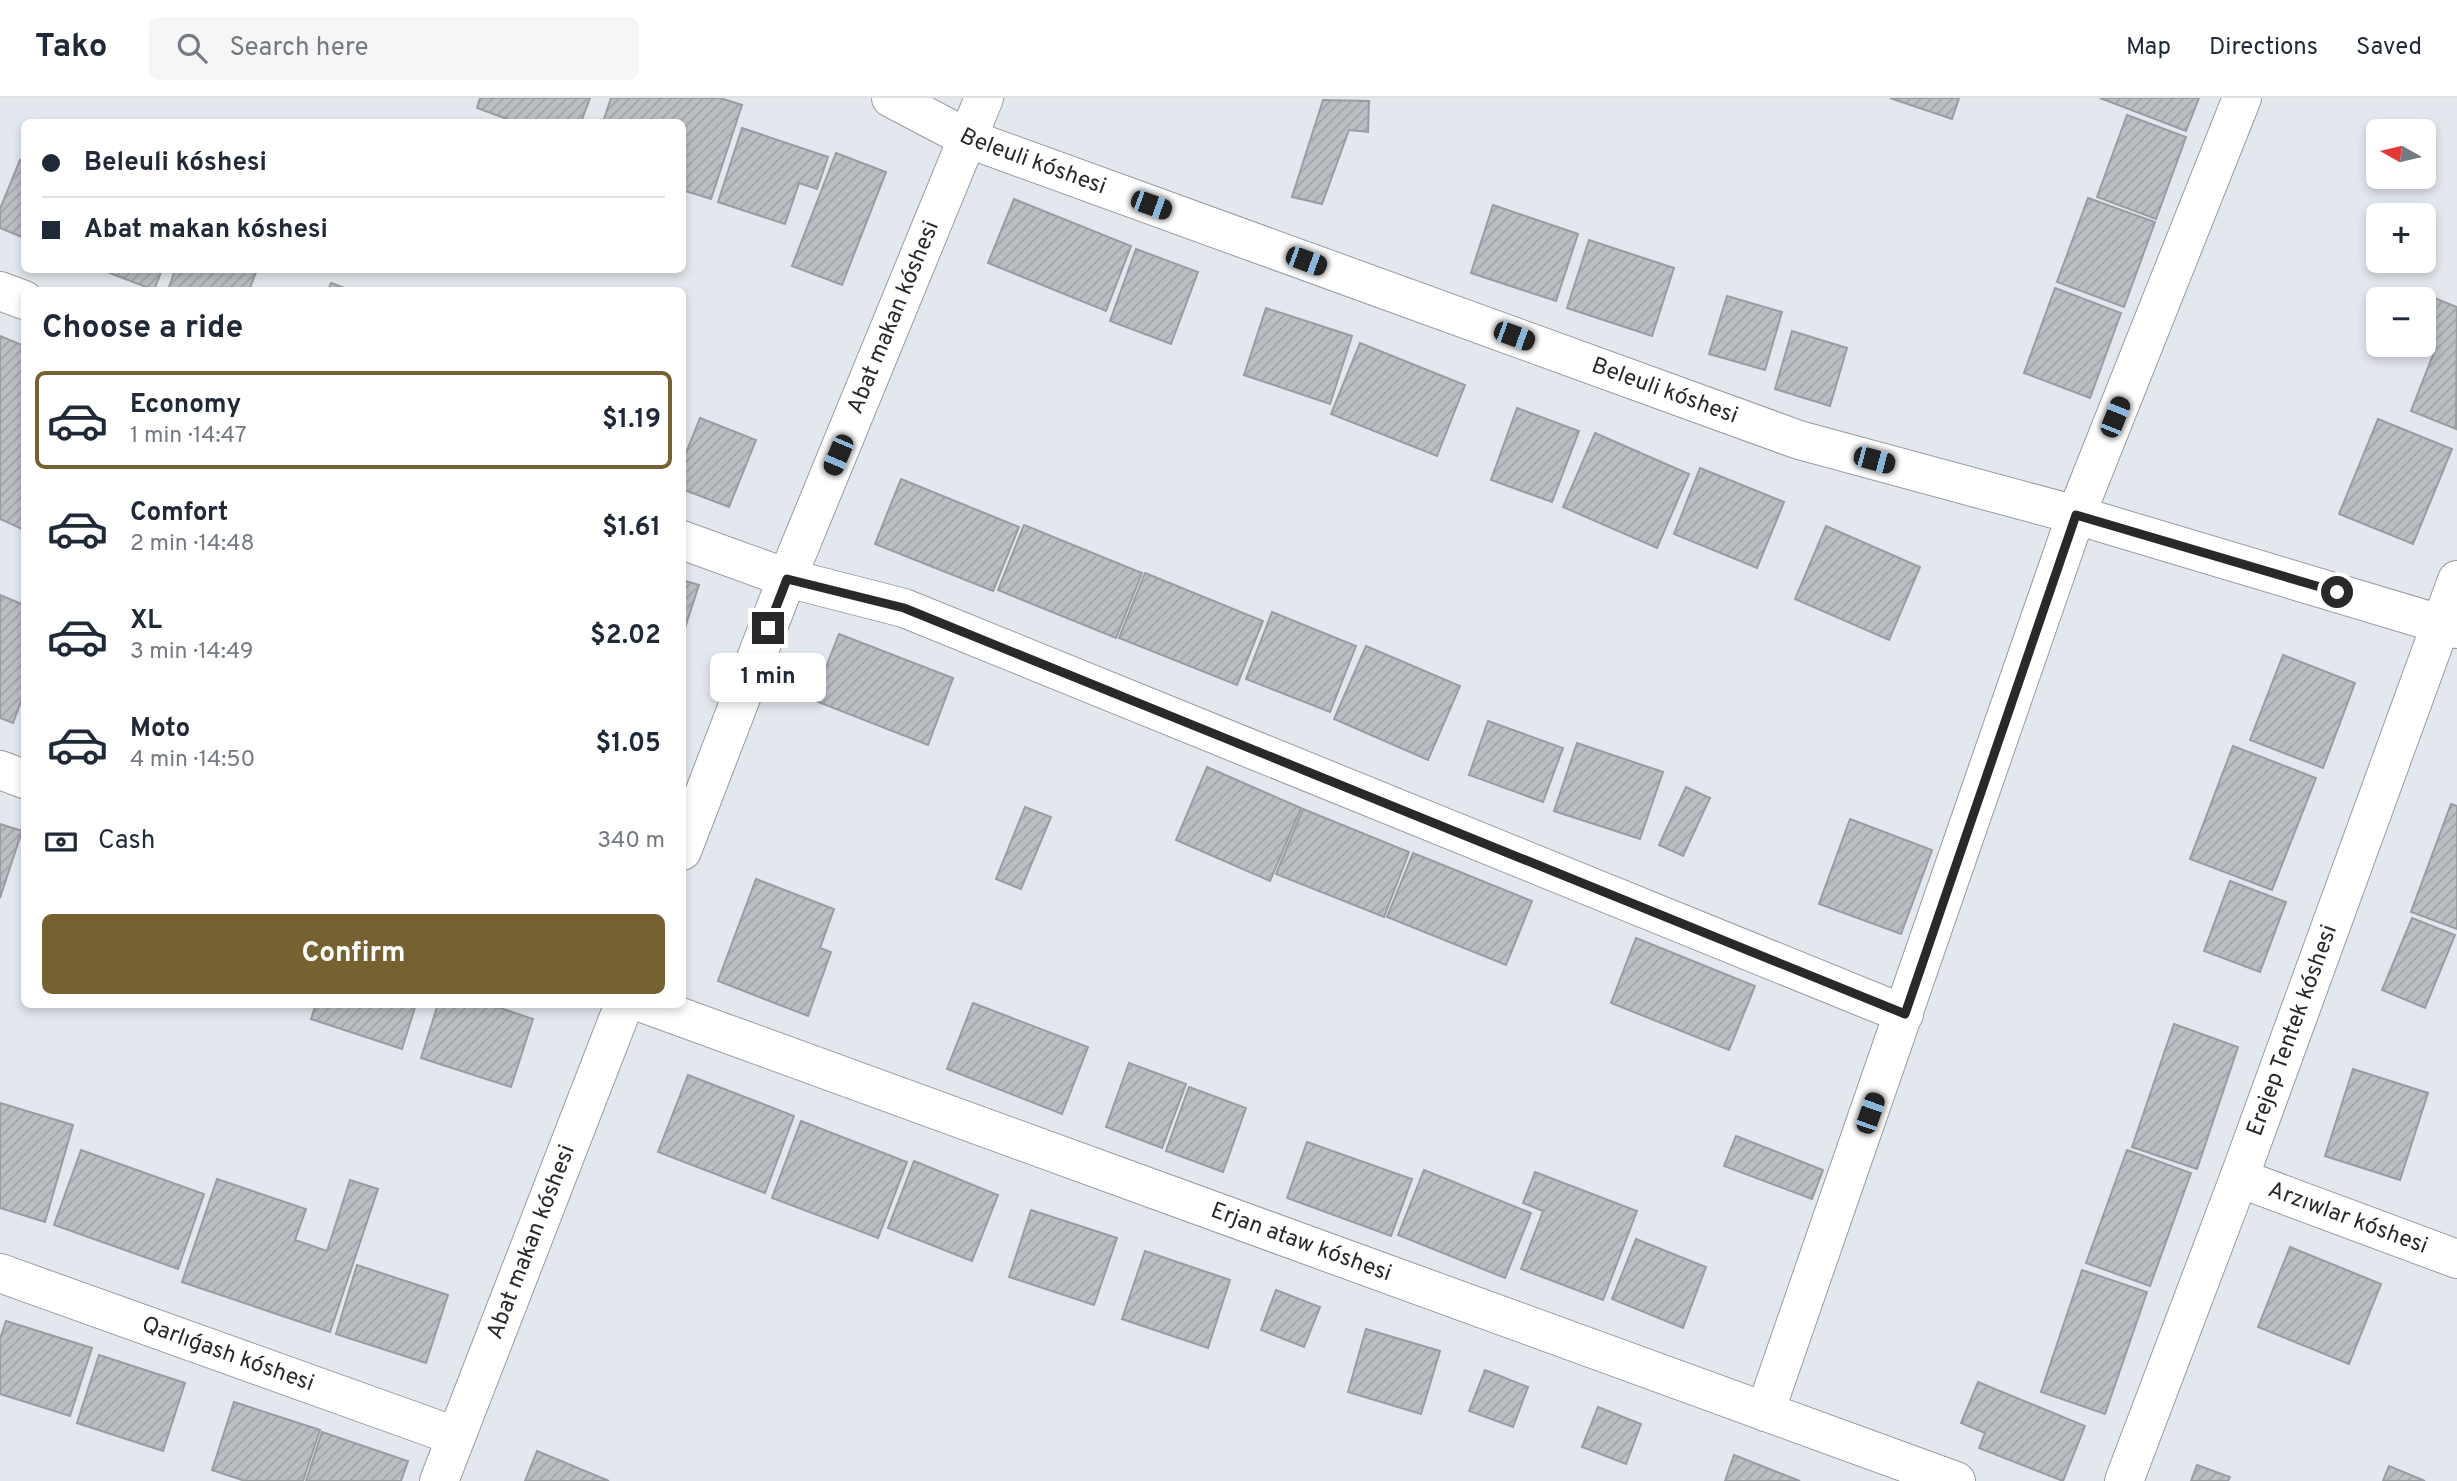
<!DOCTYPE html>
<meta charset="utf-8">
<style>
:root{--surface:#fff;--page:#f6f6f7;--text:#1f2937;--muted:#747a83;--line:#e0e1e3;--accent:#766231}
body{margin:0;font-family:Overpass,sans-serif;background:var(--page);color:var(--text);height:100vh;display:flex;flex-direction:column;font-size:26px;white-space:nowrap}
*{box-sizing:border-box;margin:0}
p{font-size:23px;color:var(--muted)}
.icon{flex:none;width:38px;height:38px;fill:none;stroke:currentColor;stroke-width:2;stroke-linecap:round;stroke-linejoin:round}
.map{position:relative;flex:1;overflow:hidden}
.panel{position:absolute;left:21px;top:189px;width:665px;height:721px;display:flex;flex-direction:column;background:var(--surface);border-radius:10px;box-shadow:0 4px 10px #0003}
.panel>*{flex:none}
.guide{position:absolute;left:21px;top:21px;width:665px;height:154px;border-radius:10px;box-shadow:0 4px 10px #0003;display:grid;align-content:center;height:154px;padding:0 21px;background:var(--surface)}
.needle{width:46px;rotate:278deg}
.controls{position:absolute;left:2366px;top:21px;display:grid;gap:14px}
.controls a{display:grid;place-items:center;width:70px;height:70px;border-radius:10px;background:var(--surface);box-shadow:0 4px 10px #0003;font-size:35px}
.end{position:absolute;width:32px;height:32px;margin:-16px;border:9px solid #27292b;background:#fff;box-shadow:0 0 0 4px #fff}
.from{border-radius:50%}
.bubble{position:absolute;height:49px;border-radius:10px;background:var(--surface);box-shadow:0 4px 10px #0003;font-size:23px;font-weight:700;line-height:49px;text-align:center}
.car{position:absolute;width:21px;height:42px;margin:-21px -10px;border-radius:9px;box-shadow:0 0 5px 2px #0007;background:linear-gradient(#222 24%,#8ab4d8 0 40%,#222 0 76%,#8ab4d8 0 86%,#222 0)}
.guide b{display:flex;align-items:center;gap:24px;height:66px;font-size:26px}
.guide b+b{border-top:2px solid var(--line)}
.guide i{width:18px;height:18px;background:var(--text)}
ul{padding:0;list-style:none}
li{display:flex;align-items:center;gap:21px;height:98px;margin:0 14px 10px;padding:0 7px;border:4px solid transparent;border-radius:10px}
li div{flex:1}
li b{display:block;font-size:26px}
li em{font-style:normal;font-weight:700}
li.on{border-color:var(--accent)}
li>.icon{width:63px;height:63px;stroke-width:1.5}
h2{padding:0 21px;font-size:32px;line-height:84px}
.pay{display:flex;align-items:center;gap:18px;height:77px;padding:0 21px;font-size:26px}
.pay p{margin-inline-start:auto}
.button{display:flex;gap:14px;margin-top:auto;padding:14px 21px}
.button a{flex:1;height:80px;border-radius:10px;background:var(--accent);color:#fff;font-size:28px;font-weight:700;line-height:80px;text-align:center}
header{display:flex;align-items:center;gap:42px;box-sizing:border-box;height:98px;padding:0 35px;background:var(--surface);border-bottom:2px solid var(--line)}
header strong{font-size:33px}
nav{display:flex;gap:38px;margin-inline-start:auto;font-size:24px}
.search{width:490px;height:63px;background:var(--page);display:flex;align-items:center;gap:18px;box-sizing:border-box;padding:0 24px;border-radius:10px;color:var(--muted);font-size:26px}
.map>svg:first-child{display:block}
.building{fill:url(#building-hatch);stroke:#989da2;stroke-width:2}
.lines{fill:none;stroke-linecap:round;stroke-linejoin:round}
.minor-casing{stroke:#979ca1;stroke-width:40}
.minor{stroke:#fff;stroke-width:38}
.route{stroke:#27292b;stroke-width:9}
.labels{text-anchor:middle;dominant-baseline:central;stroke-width:5;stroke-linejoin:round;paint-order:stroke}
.street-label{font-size:23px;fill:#27292b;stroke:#f0f5fb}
</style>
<header>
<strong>Tako</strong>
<div class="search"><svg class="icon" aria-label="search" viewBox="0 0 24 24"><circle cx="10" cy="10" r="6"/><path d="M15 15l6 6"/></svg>Search here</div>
<nav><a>Map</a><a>Directions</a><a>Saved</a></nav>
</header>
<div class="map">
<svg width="2457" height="1383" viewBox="0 0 2457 1383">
<defs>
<pattern id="building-hatch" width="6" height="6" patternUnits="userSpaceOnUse" patternTransform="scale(1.75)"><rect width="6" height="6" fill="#babfc4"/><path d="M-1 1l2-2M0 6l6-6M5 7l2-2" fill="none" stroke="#a0a4a9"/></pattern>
</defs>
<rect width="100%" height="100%" fill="#e3e8ee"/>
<!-- building -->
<path class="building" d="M480 0H590L581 24H515L477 10Z
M611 0H720L742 7 711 101 682 92V24H603Z
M1890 0H1959L1952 21Z
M2100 0H2199L2186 33Z
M1323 2 1369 3 1368 34 1349 32 1322 106 1292 99Z
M2127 17 2186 39 2156 121 2097 99Z
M742 30 828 59 817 91 799 85 785 126 718 104Z
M836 55 886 74 842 187 792 168Z
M20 62 24 64V140L0 130V111Z
M2088 100 2155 124 2124 209 2057 184Z
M1014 101 1131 148 1106 213 988 165Z
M1493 107 1578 136 1556 203 1471 175Z
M1589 142 1674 170 1652 238 1567 210Z
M1136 151 1198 174 1171 246 1110 223Z
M102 172H162L154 192Z
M175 172H257L249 192H168Z
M331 185 350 192H328Z
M2055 190 2121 215 2090 300 2024 275Z
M1727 198 1782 214 1765 272 1709 256Z
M2429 198 2457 209 2456 331 2411 313 2436 249 2424 244V213Z
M1266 210 1352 238 1330 306 1244 277Z
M1792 233 1847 250 1830 308 1775 291Z
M0 238 24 248V432L0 421Z
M1360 245 1465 287 1437 358 1331 316Z
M1517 310 1579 333 1552 404 1491 382Z
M700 320 756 342 729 409 682 391V365Z
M2378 321 2452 351 2413 446 2339 416Z
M1595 335 1689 376 1657 450 1563 409Z
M1700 370 1784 404 1757 470 1674 436Z
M901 381 1019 429 993 493 875 446Z
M1024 427 1142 475 1116 540 998 492Z
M1826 428 1920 469 1889 542 1795 501Z
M1145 475 1263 523 1237 587 1119 540Z
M682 482 699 487 682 539Z
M0 497 24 507V595L13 625 0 620Z
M1272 514 1356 548 1330 614 1246 581Z
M839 536 953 580 928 647 813 602Z
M1366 548 1460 588 1428 662 1334 621Z
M2283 557 2355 585 2323 670 2250 642Z
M1488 623 1563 650 1543 704 1469 677Z
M1577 645 1663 674 1640 741 1554 713Z
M2233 648 2316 680 2272 792 2190 761Z
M1207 669 1301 710 1270 783 1176 742Z
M1686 689 1710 700 1683 758 1659 747Z
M2451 706 2457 708V831L2411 814Z
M1025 709 1051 719 1021 791 996 781Z
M1303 711 1409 754 1384 819 1276 776Z
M1850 721 1932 752 1901 836 1819 806Z
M0 726 22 733 0 800Z
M1413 755 1532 803 1506 867 1387 819Z
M756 781 834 811 820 850 831 854 808 918 718 883Z
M2230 783 2286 804 2260 874 2204 853Z
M2412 820 2455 837 2425 910 2382 892Z
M1636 840 1755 888 1729 952 1611 905Z
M973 905 1088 949 1062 1016 947 971Z
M316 906H416L402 951 311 921Z
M438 906H488L533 921 511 989 421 960Z
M2174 926 2238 949 2197 1071 2132 1049Z
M1129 965 1186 986 1162 1050 1106 1029Z
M2353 971 2428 995 2400 1082 2325 1058Z
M688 977 794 1018 765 1095 658 1054Z
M1189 989 1246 1010 1223 1074 1166 1053Z
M0 1005 73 1027 45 1124 0 1110Z
M801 1023 907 1064 878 1140 772 1100Z
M1736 1038 1823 1072 1812 1101 1724 1068Z
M1307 1044 1412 1081 1391 1138 1287 1100Z
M81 1052 204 1096 178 1171 54 1127Z
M2127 1052 2191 1075 2150 1188 2086 1165Z
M914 1063 998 1097 972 1163 888 1130Z
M1424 1072 1531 1115 1505 1180 1398 1137Z
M1535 1074 1637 1113 1603 1202 1521 1171 1543 1113 1523 1105Z
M217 1081 306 1111 295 1142 327 1153 350 1082 378 1091 330 1234 182 1184Z
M1031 1112 1117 1140 1094 1207 1009 1179Z
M1636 1141 1706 1169 1683 1230 1612 1201Z
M2290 1149 2381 1186 2349 1266 2258 1229Z
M1145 1153 1230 1182 1208 1250 1122 1221Z
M357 1167 448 1197 426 1265 336 1236Z
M2082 1172 2147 1194 2105 1316 2041 1294Z
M1276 1192 1320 1209 1304 1249 1261 1232Z
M6 1223 92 1250 70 1318 0 1296V1241Z
M1366 1231 1440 1253 1421 1316 1348 1294Z
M99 1257 185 1285 163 1353 77 1325Z
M1485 1272 1528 1289 1513 1329 1469 1313Z
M1978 1284 2085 1328 2063 1383 1979 1350 1985 1335 1961 1325Z
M234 1304 320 1332 303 1383H245L212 1372Z
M1598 1309 1641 1326 1626 1366 1582 1349Z
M322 1334 408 1363 401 1383H306Z
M537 1353 609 1383H525Z
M1734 1357 1800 1383H1725Z
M2197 1367 2230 1379 2228 1383H2191Z
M2389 1368 2425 1383H2383Z"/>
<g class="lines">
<defs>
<g id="minor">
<path id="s1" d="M891 0 969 41 1799 342 2076 417 2457 531"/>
<path d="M0 193 24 202"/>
<path d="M682 442 787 480 904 510 1904 916"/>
<path d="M0 672 24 681"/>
<path id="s2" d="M682 753 787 480 984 0"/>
<path id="s3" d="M645 906 1956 1383"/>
<path id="s4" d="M2239 1080 2457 1161"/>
<path id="s5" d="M0 1175 455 1338"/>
<path d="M1765 1314 2076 417 2242 0"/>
<path id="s6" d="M439 1383 624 906"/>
<path id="s7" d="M2124 1383 2239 1080 2457 482"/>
</g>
</defs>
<!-- minor casing -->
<use href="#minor" class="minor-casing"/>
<!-- minor -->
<use href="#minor" class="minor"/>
</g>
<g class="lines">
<!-- route -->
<path class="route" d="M768 530 787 481 904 510 1905 916 2076 417 2337 494"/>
</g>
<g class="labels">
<!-- street labels -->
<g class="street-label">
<text stroke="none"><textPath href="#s1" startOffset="156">Beleuli kóshesi</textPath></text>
<text stroke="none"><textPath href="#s2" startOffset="574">Abat makan kóshesi</textPath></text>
<text stroke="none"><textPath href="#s1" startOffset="828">Beleuli kóshesi</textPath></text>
<text stroke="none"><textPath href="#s7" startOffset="481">Erejep Tentek kóshesi</textPath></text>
<text stroke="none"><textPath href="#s4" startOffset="116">Arzıwlar kóshesi</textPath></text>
<text stroke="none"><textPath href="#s6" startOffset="256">Abat makan kóshesi</textPath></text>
<text stroke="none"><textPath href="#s3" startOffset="698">Erjan ataw kóshesi</textPath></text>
<text stroke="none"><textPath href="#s5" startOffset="242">Qarlıǵash kóshesi</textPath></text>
</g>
</g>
</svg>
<div class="controls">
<a><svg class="needle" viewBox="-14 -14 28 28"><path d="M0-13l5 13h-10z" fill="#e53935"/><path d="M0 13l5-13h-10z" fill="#747a83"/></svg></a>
<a>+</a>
<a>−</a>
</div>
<i class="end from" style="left:2337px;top:494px"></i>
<i class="end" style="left:768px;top:530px"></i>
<div class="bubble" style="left:710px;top:555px;width:116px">1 min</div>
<i class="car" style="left:1151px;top:107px;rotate:110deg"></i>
<i class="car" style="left:1306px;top:163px;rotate:110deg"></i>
<i class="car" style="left:1514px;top:238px;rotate:110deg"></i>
<i class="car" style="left:2115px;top:319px;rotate:22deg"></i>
<i class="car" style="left:838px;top:357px;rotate:203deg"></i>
<i class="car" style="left:1874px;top:362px;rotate:105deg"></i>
<i class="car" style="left:1870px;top:1015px;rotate:19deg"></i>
<div class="guide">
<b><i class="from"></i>Beleuli kóshesi</b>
<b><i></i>Abat makan kóshesi</b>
</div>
<section class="panel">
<h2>Choose a ride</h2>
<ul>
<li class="on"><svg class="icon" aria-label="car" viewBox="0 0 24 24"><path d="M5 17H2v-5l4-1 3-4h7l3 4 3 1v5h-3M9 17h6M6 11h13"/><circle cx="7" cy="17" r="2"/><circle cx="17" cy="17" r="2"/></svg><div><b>Economy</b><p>1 min · 14:47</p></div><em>$1.19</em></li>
<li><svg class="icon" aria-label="car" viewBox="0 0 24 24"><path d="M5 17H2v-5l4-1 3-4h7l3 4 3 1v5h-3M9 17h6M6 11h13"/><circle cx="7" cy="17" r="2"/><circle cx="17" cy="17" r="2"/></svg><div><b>Comfort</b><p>2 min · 14:48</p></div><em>$1.61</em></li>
<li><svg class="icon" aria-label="car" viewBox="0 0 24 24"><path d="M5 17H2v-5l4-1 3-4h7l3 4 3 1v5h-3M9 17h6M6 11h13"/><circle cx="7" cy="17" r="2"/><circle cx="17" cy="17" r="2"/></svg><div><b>XL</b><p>3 min · 14:49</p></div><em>$2.02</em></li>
<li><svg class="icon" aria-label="car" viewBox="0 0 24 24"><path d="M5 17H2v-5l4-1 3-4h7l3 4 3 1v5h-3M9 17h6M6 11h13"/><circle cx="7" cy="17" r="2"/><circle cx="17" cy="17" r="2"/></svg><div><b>Moto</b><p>4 min · 14:50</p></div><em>$1.05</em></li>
</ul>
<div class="pay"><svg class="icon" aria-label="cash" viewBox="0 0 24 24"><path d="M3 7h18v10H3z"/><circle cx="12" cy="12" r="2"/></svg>Cash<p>340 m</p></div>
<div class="button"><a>Confirm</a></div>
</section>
</div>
